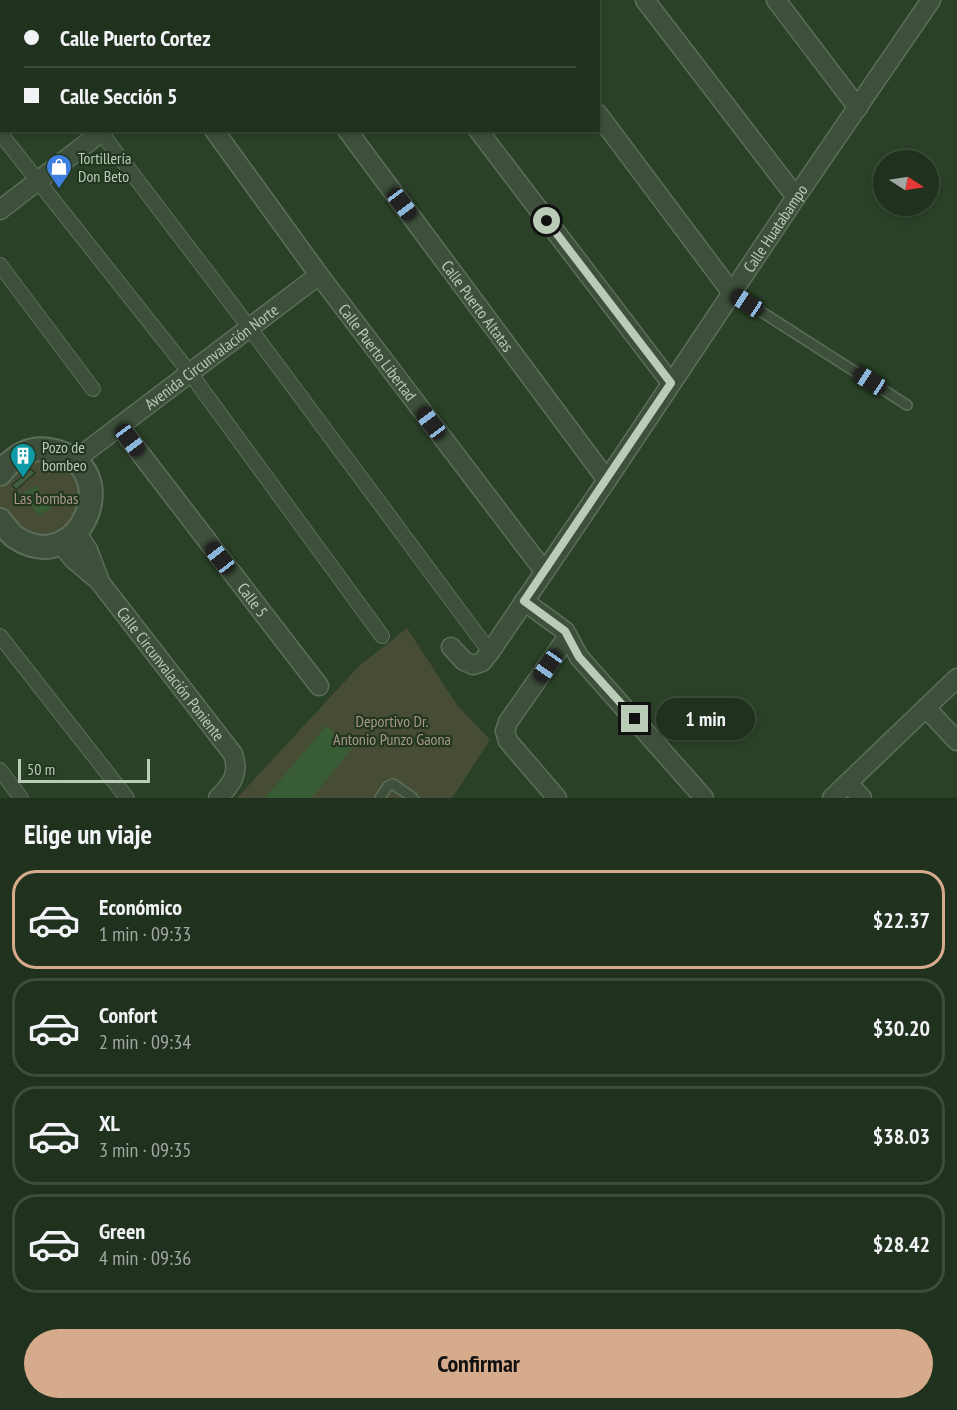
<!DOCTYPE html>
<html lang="es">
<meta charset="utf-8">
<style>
:root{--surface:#20311d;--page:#283926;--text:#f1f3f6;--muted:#a2a9a4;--line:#3d4c3b;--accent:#d6ab8b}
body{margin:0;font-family:"PT Sans Narrow",sans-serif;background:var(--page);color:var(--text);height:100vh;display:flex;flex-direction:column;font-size:22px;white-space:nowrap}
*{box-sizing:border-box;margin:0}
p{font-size:20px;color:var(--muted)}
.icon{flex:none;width:33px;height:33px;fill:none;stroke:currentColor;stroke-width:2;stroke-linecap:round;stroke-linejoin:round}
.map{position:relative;height:798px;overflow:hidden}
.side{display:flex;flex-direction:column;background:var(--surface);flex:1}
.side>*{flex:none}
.top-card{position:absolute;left:0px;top:0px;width:600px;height:132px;box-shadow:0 3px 9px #0003,0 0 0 2px var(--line);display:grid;align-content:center;height:132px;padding:0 24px;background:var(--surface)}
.needle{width:39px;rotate:102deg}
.buttons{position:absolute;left:873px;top:150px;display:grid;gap:12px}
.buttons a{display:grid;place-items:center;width:66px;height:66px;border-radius:50%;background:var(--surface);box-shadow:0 3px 9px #0003,0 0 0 2px var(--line);font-size:30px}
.scale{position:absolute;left:18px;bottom:15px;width:132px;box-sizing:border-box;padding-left:6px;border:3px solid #bacbb8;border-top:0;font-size:16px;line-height:21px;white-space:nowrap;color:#bacbb8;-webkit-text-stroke:4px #223620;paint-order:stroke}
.end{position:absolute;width:27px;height:27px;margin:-14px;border:8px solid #bacbb8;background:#111;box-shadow:0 0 0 3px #111}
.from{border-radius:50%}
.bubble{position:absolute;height:42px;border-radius:21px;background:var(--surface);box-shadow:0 3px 9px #0003,0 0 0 2px var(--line);font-size:20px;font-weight:700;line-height:42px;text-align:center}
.car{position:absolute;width:18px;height:36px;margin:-18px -9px;border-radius:8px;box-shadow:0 0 4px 2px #0007;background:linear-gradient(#222 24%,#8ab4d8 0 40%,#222 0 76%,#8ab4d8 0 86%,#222 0)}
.top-card b{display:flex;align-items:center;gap:21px;height:57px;font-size:22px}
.top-card b+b{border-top:2px solid var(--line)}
.top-card i{width:15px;height:15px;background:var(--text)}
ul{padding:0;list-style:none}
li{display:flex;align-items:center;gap:18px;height:99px;margin:0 12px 9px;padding:0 12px;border:3px solid var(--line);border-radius:24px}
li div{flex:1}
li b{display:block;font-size:22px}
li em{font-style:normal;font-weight:700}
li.active{border-color:var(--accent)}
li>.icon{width:54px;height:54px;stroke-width:1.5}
h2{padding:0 24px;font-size:27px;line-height:72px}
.button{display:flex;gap:12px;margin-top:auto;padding:12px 24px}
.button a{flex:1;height:69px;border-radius:36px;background:var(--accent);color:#111;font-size:24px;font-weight:700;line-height:69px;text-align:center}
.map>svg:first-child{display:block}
.green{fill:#474d34}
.water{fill:#385c33}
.building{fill:#455e41;stroke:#253822;stroke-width:1.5}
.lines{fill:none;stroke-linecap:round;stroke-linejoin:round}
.service-casing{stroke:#5c6e59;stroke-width:12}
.pedestrian-casing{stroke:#5c6e59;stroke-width:16}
.minor-casing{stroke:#5c6e59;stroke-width:21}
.tertiary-casing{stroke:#5c6e59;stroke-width:26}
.service{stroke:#3e503b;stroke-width:9}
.pedestrian{stroke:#3e503b;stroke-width:14}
.minor{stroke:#3e503b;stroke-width:18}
.tertiary{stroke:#3e503b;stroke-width:22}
.route{stroke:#bacbb8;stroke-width:8}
.labels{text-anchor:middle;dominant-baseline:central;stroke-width:4.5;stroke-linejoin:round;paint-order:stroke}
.poi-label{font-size:16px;fill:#bacbb8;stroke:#223620;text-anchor:start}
.street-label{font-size:16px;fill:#bacbb8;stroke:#223620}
.park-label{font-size:16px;fill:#aa9885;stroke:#223620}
</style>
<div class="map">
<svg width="957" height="798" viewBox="0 0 957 798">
<rect width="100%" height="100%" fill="#2a4127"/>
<!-- green -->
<path class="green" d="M60 452 91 490 60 543 0 520V474L10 461Z
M407 628 457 705 490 740 452 798H237L359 666Z"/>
<!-- water -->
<path class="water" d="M36 485 51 508 39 516 24 494Z
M326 726 353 747 312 798H265Z"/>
<!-- building -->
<path class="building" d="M31 469 35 473 16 490 12 485Z"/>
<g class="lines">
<defs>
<path id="service" d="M732 293 907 405
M380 798 388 786 393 784 413 798"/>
<path id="pedestrian" d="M0 2 2 4
M99 130 249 327 490 652
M0 133 190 373 382 636
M0 265 93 389
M0 636 127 798
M0 770 21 798"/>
<g id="minor">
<path d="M116 0 117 2"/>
<path d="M249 0 251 2"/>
<path d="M378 0 380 2"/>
<path d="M513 0 515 2"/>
<path d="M645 0 796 197"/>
<path d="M776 0 858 108"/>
<path d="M276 2 278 0"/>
<path d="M598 114 732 293"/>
<path id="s1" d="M214 130 319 275 544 571"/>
<path id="s2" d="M347 130 607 480"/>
<path d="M478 130 671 383"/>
<path d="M0 210 104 130"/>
<path id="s3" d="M120 427 319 686"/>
<path id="s4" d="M75 460 319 275"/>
<path d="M76 532 88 550 99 579"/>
<path id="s5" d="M60 543 73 559 99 581 233 754C240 774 231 785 218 798"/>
<path d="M524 601 565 631 579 657 704 798"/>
<path id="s6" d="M451 647 464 661 473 665 482 662 490 652 607 480 796 197 931 0"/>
<path d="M926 708 957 741"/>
<path d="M848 783 862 798"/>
<path d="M557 798 508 741 505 731 508 722 568 636"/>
<path d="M832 798 957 678"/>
</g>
<path id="tertiary" d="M0 474C12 458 28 446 50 450 129 464 80 581 15 537 9 533 5 526 0 520"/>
</defs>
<!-- service casing -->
<use href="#service" class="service-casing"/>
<!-- pedestrian casing -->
<use href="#pedestrian" class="pedestrian-casing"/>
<!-- minor casing -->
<use href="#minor" class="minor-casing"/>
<!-- tertiary casing -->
<use href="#tertiary" class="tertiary-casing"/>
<!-- service -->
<use href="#service" class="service"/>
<!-- pedestrian -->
<use href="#pedestrian" class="pedestrian"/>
<!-- minor -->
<use href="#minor" class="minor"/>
<!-- tertiary -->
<use href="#tertiary" class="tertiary"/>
</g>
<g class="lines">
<!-- route -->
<path class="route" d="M547 221 671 383 524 601 565 631 579 657 635 719"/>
</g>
<!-- icons -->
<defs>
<symbol id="shop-pin" viewBox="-11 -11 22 30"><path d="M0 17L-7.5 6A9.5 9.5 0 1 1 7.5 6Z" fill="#3f7fe0" stroke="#223620"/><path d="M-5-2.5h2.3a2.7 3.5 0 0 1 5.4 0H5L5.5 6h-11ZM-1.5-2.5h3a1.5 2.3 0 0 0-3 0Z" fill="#fff"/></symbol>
<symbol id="building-pin" viewBox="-11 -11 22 30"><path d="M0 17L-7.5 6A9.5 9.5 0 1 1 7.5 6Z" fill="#0f9aa8" stroke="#223620"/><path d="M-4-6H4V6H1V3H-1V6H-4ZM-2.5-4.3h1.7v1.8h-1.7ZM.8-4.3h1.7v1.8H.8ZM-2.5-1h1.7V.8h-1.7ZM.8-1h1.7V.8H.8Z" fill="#fff"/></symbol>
</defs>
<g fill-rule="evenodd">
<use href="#shop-pin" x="44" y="152" width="30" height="40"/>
<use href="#building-pin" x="8" y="441" width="30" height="40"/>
</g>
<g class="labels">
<!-- poi labels -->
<g class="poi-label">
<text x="78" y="158">Tortillería<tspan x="78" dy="18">Don Beto</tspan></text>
<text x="42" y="447">Pozo de<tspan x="42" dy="18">bombeo</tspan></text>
</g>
<!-- street labels -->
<g class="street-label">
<text stroke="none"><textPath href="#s6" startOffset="562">Calle Huatabampo</textPath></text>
<text stroke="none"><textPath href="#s2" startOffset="219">Calle Puerto Altatas</textPath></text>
<text stroke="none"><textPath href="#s1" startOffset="276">Calle Puerto Libertad</textPath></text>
<text stroke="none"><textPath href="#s4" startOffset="171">Avenida Circunvalación Norte</textPath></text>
<text stroke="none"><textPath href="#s3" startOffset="218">Calle 5</textPath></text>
<text stroke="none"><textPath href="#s5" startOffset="172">Calle Circunvalación Poniente</textPath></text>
</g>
<!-- park labels -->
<g class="park-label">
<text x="46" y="498">Las bombas</text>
<text x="392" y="721">Deportivo Dr.<tspan x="392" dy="18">Antonio Punzo Gaona</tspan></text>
</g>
</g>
</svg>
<div class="buttons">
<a><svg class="needle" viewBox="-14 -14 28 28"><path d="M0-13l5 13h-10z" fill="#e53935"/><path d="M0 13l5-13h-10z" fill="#a2a9a4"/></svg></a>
</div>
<div class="scale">50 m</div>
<i class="end from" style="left:547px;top:221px"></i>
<i class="end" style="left:635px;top:719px"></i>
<div class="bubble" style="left:656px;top:698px;width:99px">1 min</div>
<i class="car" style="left:402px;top:204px;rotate:143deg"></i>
<i class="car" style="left:747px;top:303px;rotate:303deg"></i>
<i class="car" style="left:870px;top:381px;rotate:303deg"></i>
<i class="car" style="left:431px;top:423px;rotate:323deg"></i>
<i class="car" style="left:130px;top:440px;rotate:143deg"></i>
<i class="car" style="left:220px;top:558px;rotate:322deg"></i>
<i class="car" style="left:548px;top:666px;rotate:215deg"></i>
<div class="top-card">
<b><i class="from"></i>Calle Puerto Cortez</b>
<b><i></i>Calle Sección 5</b>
</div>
</div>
<section class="side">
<h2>Elige un viaje</h2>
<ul>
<li class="active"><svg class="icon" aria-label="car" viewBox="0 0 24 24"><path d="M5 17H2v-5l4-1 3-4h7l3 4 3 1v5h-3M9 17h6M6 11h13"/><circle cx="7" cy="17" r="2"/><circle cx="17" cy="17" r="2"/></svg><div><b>Económico</b><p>1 min · 09:33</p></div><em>$22.37</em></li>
<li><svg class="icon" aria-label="car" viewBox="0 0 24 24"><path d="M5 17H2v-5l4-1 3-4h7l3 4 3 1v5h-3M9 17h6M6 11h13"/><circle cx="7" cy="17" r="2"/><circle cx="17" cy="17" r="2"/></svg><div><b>Confort</b><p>2 min · 09:34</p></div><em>$30.20</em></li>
<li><svg class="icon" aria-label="car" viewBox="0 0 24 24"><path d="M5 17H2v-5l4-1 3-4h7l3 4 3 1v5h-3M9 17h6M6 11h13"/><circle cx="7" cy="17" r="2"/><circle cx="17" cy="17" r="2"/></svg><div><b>XL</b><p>3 min · 09:35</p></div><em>$38.03</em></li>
<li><svg class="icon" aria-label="car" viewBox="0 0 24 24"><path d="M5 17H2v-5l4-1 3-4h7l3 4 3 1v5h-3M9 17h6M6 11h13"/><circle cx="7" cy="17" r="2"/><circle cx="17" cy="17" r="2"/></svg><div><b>Green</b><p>4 min · 09:36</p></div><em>$28.42</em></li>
</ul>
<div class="button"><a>Confirmar</a></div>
</section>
